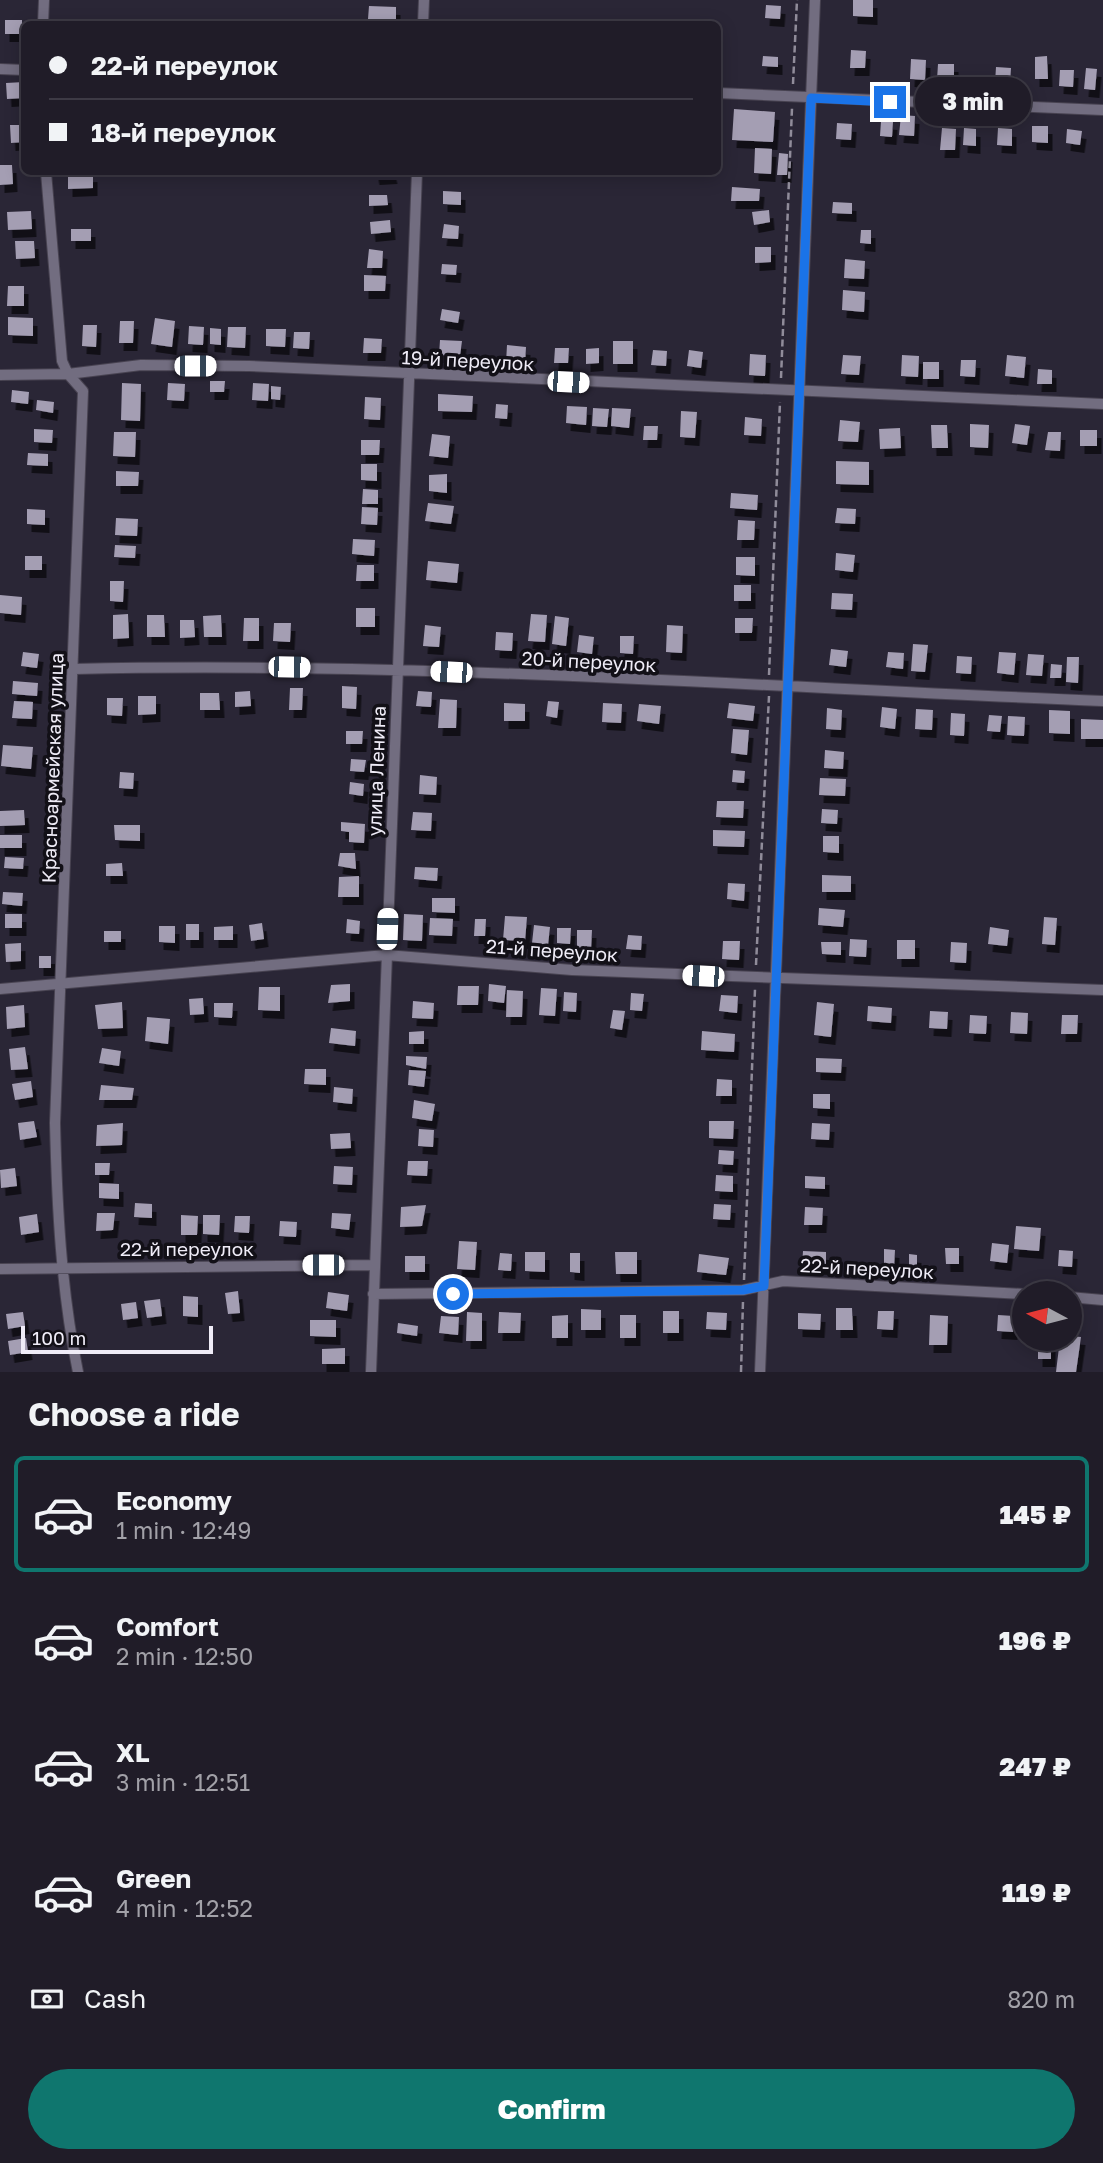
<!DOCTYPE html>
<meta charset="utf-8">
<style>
:root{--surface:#201c28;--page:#2d2934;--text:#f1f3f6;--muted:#a2a1a8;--line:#3d3a45;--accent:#0f766e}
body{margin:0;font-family:"Golos Text",sans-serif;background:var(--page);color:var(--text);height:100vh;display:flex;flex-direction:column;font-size:26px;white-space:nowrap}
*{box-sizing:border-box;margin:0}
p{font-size:23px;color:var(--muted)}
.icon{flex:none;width:38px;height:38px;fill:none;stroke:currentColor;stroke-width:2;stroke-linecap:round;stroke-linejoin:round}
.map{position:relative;height:1372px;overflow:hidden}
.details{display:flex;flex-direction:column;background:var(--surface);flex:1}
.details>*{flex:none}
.banner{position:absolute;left:21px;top:21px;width:700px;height:154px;border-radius:10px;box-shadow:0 4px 18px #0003,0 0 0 2px var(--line);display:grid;align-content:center;height:154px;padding:0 28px;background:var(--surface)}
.needle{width:46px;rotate:277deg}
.fabs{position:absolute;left:1012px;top:1281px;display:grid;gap:14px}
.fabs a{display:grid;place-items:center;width:70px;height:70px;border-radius:50%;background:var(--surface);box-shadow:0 4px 18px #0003,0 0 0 2px var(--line);font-size:35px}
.scale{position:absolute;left:21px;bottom:18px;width:192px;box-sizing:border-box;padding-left:7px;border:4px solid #efecf7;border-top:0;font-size:19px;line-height:24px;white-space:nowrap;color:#efecf7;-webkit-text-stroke:5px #121017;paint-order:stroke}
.end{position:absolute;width:32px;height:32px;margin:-16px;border:9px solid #1a73e8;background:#fff;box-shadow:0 0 0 4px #fff}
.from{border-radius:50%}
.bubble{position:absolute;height:49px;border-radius:24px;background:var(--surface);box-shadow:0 4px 18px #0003,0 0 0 2px var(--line);font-size:23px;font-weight:800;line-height:49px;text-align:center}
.car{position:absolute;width:21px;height:42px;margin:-21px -10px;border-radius:9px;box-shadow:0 0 5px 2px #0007;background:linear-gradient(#fff 24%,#345 0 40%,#fff 0 76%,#345 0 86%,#fff 0)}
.banner b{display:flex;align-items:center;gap:24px;height:66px;font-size:26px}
.banner b+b{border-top:2px solid var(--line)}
.banner i{width:18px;height:18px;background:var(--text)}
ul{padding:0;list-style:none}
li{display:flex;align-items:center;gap:21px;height:116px;margin:0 14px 10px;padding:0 14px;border:4px solid transparent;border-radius:10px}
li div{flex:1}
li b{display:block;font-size:26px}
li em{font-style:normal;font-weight:800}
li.on{border-color:var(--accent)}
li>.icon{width:63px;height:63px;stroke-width:1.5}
h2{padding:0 28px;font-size:32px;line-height:84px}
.pay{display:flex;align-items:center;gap:18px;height:77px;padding:0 28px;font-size:26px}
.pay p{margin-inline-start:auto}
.primary-button{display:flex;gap:14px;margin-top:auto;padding:14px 28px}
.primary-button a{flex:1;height:80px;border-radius:42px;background:var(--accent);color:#fff;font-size:28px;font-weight:800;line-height:80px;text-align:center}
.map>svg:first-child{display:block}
.building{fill:#a49eb3;filter:url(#shadow)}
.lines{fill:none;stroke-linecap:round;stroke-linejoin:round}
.minor-casing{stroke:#484351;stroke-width:12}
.path{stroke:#908c9a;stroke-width:2.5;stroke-dasharray:7 3.5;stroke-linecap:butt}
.minor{stroke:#726d80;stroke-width:10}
.route{stroke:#1a73e8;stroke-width:9}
.labels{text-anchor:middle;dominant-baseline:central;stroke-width:7;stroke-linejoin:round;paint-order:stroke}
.street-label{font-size:19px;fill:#efecf7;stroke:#121017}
</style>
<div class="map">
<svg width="1103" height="1372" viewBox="0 0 1103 1372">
<defs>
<filter id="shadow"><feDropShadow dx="4.5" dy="8" stdDeviation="0" flood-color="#0009"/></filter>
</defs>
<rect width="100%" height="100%" fill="#2a2636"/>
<!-- building -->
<path class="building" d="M853 0H873V17L853 16Z
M766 5 781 6 780 19 765 18Z
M369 6 396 7V20L368 19Z
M5 20H22V34H5Z
M851 50 866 51 865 68H850Z
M763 56 778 57V67L762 66Z
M1047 56 1048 79H1035V57Z
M911 59 926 60 925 80 910 79Z
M938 64H954V80H937Z
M996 67 1011 68 1010 85 995 83Z
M1086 68 1097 69 1095 90 1084 89Z
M1060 70H1074L1073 87 1059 86Z
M24 82V98L7 99 6 83Z
M734 109 775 112 773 142 732 140Z
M901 115 915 116 914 136 899 135Z
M881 121 893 122 892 137 880 136Z
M837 123 852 124 851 140 836 139Z
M10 125H24V142L11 143Z
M1032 126H1048V143L1032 142Z
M942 128 956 129 955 150H940Z
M964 128 976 129V146L963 145Z
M998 128 1012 129V146L997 145Z
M1067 129 1082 131 1080 145 1066 143Z
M755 148 772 149 771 174 754 173Z
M779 153 788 154 787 175H777Z
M0 165H12L13 184 0 185Z
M374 172H392L393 176 375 177Z
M93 174V188L68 189V175Z
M732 187 760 189 759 201H731Z
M443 191 461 192V205L443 204Z
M369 195H387L388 205 369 206Z
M833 202 852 203V214L832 213Z
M769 210 770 222 754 225 752 212Z
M31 211 32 229 8 230 7 212Z
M390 220 391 232 371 234 370 222Z
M444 224 459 226 458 239 442 238Z
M71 229H91V241H71Z
M861 230H871V244L860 243Z
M15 241H34L35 258 16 259Z
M755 247H771V262L755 263Z
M369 249 383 251 382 268H367Z
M845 259 865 261 864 279 844 278Z
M442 264 457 265 456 275 441 274Z
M364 275 386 276 385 291H364Z
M8 286H24V306H7Z
M843 290 865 292 864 312 842 310Z
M442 309 460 312 458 323 440 320Z
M8 317 33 318V336L8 335Z
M155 318 175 321 172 347 151 344Z
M120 321H134L133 343H119Z
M83 325H97L96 347 82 346Z
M189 326 204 327 203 345 188 344Z
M228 327H246L245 348 227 347Z
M210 328 221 329V345L210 344Z
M266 329H286L285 347 266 346Z
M294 332H310L309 349 293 348Z
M364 338 382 339 381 353H363Z
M440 340 462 341 460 356 439 355Z
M613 341H633V364H613Z
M507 345 526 347 525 364 506 363Z
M555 348H569L568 363H554Z
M599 348V363L586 364V349Z
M653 350 667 351 666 366 651 365Z
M689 350 703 352 701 368 687 366Z
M750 354 766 355 765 376 749 375Z
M843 355 861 356 859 375 841 374Z
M902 355 919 356 918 377 901 376Z
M1007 355 1026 357 1024 378 1005 376Z
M961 360H976L975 377 960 376Z
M923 362H939V379H923Z
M1038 369 1052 370V384H1037Z
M210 381H225L224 392H210Z
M122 383 141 384 140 421 121 420Z
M168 383 185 384 184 401 167 400Z
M253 383 269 384 268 401 252 400Z
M271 386 281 387 280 400 271 399Z
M12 390 29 392 28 404 11 402Z
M438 394 473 396 472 412 438 411Z
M365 397 381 398 380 420 364 419Z
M37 400 54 402 53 413 36 410Z
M496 404 508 405 507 419 495 418Z
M567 406 587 407 586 425 566 423Z
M593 408 609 409 607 427 592 426Z
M612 408 631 409 629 428 611 426Z
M681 411 697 412 695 438 680 437Z
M745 417 762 419 761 436 744 435Z
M840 420 860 422 858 442 838 441Z
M970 424 989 425 988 448 970 447Z
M1015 424 1030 426 1027 445 1012 443Z
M931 425H947L948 448H932Z
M644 426H658L657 440H643Z
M900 428 901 448 880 449 879 429Z
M34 429 53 430 52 443 34 442Z
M1080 430H1097V446H1080Z
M114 432H136L135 457 113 456Z
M1048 432H1061L1060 451 1045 450Z
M432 434 450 436 448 458 429 456Z
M361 440H380L379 455H361Z
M28 453 48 454V466L27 465Z
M836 461 869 462V485L836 484Z
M361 464H377V481L361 480Z
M116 471 139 472 138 486H116Z
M447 474V493L429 491V475Z
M363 489 378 490V504H362Z
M731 493 758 495 757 510 730 508Z
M428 503 454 506 451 524 425 521Z
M362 507 378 508 377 525 361 524Z
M837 508 856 509 855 524 835 523Z
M27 509 45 510V525L27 524Z
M116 518 138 519 137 536 115 535Z
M738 520 755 521 754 540H737Z
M353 539 375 540 374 556 352 554Z
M115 545 136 546 135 558 114 557Z
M836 553 855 555 853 572 835 570Z
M25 556H42V570H25Z
M736 557H755V576L736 575Z
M428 561 459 564 457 583 426 580Z
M357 565H374V581H356Z
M110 581H124L123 602 110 601Z
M734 585H751V601H734Z
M832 593 853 594 852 610 831 609Z
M0 595 22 597 21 615 0 613Z
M356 608H375V627H356Z
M128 614 129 638 113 639V615Z
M531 614 547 615 545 642 528 641Z
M147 615H164L165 637H147Z
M221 615 222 637H204L203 616Z
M555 616 569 618 566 646 552 644Z
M244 618H259V641H243Z
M735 618H753L752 633H735Z
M180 620H194L195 637 180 638Z
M274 623H291L290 642 273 641Z
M425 625 441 627 439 647 423 646Z
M667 625 683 626 682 653 666 652Z
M496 632 513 633 512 651 495 650Z
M579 635 594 637 592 654 577 652Z
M620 636H634L633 654 620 653Z
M913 644 928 645 925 672 911 671Z
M831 649 848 651 846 667 829 665Z
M23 652 39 654 37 668 21 666Z
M888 652 904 653 903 669 886 667Z
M999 652 1016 653 1014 675 997 673Z
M1028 654 1044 655 1042 676 1026 675Z
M957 656 972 657 971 674 956 673Z
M1067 657H1079L1078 683 1066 682Z
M1051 664 1062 665 1061 678H1050Z
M13 681 38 683 37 696 12 694Z
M342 686 357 687 356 709 342 708Z
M290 688H303L302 710H289Z
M250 691 251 706 235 707V692Z
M418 691 432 692 431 707 416 706Z
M200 693H219L220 710H200Z
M138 696H156V714L138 715Z
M107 698H123L122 716 107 715Z
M440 699 457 700 456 728H438Z
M14 701 33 702 32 719 12 718Z
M548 701 559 702 557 718 546 716Z
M504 703 525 704V721H504Z
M603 703 622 704 621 723 602 722Z
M729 703 755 706 753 721 727 718Z
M639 704 661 706 659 724 637 721Z
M882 707 897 709 895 729 880 727Z
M827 708 842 710 841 730 826 729Z
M916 709 933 710 932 730 915 729Z
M1049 710 1070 711V734L1049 733Z
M951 713 965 714 964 736 950 735Z
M989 715 1002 716 1000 732 987 731Z
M1008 716 1025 717 1024 736 1007 735Z
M1081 719 1103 720V739H1081Z
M733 729 749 730 747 755 731 753Z
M346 731H363L362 744H346Z
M3 745 33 747 31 769 1 766Z
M825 750 844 752 843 769 824 768Z
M351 759 366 760 364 772 350 771Z
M733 770 745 771 744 783 732 782Z
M120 772 134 773 133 789 119 788Z
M420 775 437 777 436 795 419 794Z
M820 778 846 779 845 796 819 795Z
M350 782 364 784 363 796 349 794Z
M717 801H744L743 818 716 817Z
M822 809 838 810 837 824 821 823Z
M24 810 25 825 0 826V811Z
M413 812 432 813 431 831 411 830Z
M341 822 365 824 364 843 349 842V832L341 831Z
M114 825H140V841L115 840Z
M713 830 745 831 744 847 713 846Z
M0 835H22V848H0Z
M823 836H839V853L823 852Z
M340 853H355L356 869 338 866Z
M5 857 24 858 23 869 4 868Z
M122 863 123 876H106V864Z
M415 867 438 868 437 881 414 879Z
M822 875 851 876V892H822Z
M359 876V897H338L339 877Z
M728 883 745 884 744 901 727 899Z
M3 892 23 893 22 906 2 904Z
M432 898H455V913L432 912Z
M819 908 845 910 843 927 818 925Z
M5 914H22V928H5Z
M404 914 423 915 422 941 403 940Z
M505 916 527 917 525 941 503 940Z
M1044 917 1057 918 1055 945 1042 944Z
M430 918 453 919 452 936 429 935Z
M347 919 360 921 359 934 346 933Z
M475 919H486L485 936H474Z
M262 923 264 939 251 941 249 925Z
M186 924H199V940H186Z
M534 925 550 927 548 945 532 943Z
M159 926H175V943L159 942Z
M233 926V940H214V927Z
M990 927 1009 930 1007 946 988 944Z
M557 928H571L570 944 557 943Z
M577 930H592L591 950 577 949Z
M104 931H121V942H104Z
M628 935 642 936 641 950 626 949Z
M850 939 867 940 866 957 849 956Z
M897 940H915V959H897Z
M723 941H740L739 960 722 959Z
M821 942H841V955L822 954Z
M951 942 967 943 966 963 950 962Z
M21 943V961L6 962 5 944Z
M39 956H51V968H39Z
M350 984V1001L328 1003 331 985Z
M489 984 506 986 504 1003 488 1001Z
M458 986H479L478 1005H457Z
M259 987H280V1011L258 1010Z
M541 988 557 989 555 1016 539 1015Z
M507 990 523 991 522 1017H506Z
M564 992 577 993 576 1012 563 1011Z
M631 993 644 994 642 1011 630 1010Z
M721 995 738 996 737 1013 719 1011Z
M203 998 204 1014 190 1015 189 999Z
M413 1001 434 1003 433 1019 412 1018Z
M122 1002 123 1028 98 1029 95 1005Z
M817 1002 834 1004 831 1037 814 1035Z
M214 1003H233L232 1018 214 1017Z
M24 1005 25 1027 7 1029 6 1007Z
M868 1006 892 1008 891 1023 867 1021Z
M613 1010 625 1011 622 1030 610 1028Z
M930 1011 948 1012 947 1029 929 1028Z
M1011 1012 1028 1013 1027 1034 1010 1033Z
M970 1015 987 1016 986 1034 969 1033Z
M1062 1015H1078L1077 1034H1061Z
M147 1017 170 1019 168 1044 145 1041Z
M331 1028 356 1031 355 1046 329 1043Z
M424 1031V1044H409V1032Z
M702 1031 735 1034 734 1052 701 1050Z
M25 1047 28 1069 11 1070 9 1049Z
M102 1048 121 1051 119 1066 99 1063Z
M406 1056 427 1057 426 1069 406 1065Z
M816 1058 842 1059 841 1073 816 1072Z
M305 1069H326V1085L304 1084Z
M409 1070 426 1071 424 1087 408 1085Z
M717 1079 732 1080V1096H716Z
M31 1081 33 1097 15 1100 12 1084Z
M101 1085 134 1088 132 1100H99Z
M334 1087 353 1089 352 1104 333 1102Z
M813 1094H830V1109L813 1108Z
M414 1100 435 1104 432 1121 412 1118Z
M34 1121 37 1137 20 1140 18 1123Z
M709 1121H734L733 1139 709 1138Z
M123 1123 122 1145 96 1146 97 1125Z
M812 1123 830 1124 829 1140 811 1139Z
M419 1129 434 1130 433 1147 418 1146Z
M350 1133 351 1148 331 1149 330 1134Z
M719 1150 734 1151 733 1165 718 1164Z
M408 1161H428L427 1176 407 1175Z
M95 1163H110L109 1175H95Z
M334 1166 353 1167 352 1185 333 1184Z
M15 1168 17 1186 1 1188 0 1170Z
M716 1175 733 1176V1192L715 1191Z
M805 1176 825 1177V1189L805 1188Z
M99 1183 119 1184V1199L99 1198Z
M135 1203 152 1204V1218L134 1217Z
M714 1204 731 1205 730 1220 713 1219Z
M426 1205 422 1226 400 1227 401 1207Z
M805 1207 823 1208 822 1225H804Z
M97 1213H115L113 1230 96 1231Z
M332 1213 351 1214 349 1230 331 1228Z
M37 1214 39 1232 21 1235 19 1217Z
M181 1215 198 1216 197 1235H181Z
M203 1215H220L219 1235 203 1234Z
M235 1216H250L249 1233 234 1232Z
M280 1221 297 1222 296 1237 279 1236Z
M1016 1226 1041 1228 1039 1251 1014 1249Z
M459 1241 477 1242 475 1270 457 1269Z
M992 1243 1009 1245 1007 1263 990 1261Z
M945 1248H959V1264H946Z
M884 1249 895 1250 894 1268 884 1267Z
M1059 1250 1073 1251 1072 1267 1058 1266Z
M803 1251 826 1252V1267L802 1266Z
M525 1252H545V1272L525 1271Z
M615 1252H637V1274H616Z
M500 1253 512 1254 511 1271 498 1270Z
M570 1253H580V1273L570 1272Z
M699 1254 729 1258 726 1275 697 1272Z
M909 1254 917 1255V1266H909Z
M405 1256H425V1272H405Z
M238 1291 240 1313 228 1314 225 1293Z
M328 1292 349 1295 347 1311 326 1308Z
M183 1296 198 1297V1317L183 1316Z
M160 1299 162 1316 147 1318 144 1301Z
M136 1302 138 1318 123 1320 121 1304Z
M836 1308H852L853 1330H836Z
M581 1309 601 1310V1330H581Z
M663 1311H679V1333H663Z
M878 1311H894L893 1330 877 1329Z
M23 1312 25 1326 8 1329 6 1314Z
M467 1312 482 1313V1341H466Z
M499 1312 521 1313 520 1333H498Z
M707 1312 727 1313 726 1330 706 1329Z
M798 1313 821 1314 820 1330 798 1329Z
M568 1315V1338H552V1316Z
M620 1315H636V1338H620Z
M930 1315 948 1316 947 1345H929Z
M998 1315 1014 1316 1013 1332 997 1331Z
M441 1316 459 1317 458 1335 439 1333Z
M310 1320H336V1337L310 1336Z
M398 1323 418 1326 417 1336 397 1333Z
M1069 1336 1081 1337 1076 1372H1056L1060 1339H1069Z
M26 1338 28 1352 10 1355 8 1341Z
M1038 1344H1051V1359H1038Z
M345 1348V1364H322V1349Z"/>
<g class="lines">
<defs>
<path id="minor" d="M43 24 44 0
M423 24 424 0
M0 69 24 70
M718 93 1103 110
M46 172 62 361 68 374 83 391 55 1123C57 1206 61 1290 78 1372
M0 375 68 374 141 365 249 366 1103 404
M74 669C417 661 760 687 1103 701
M0 989 386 955 572 970 1103 990
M0 1269 374 1265
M373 1294 743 1290 783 1281 1024 1294
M1069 1297 1103 1300
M371 1372 417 172
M760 1372 815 0"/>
</defs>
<!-- minor casing -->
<use href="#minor" class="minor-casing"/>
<!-- path -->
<path class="path" d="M793 84 797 0
M781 378 792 108
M769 675 780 402
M756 965 769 696
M744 1280 755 989
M741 1372 743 1301"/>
<!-- minor -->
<use href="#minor" class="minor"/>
</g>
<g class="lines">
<!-- route -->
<path class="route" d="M453 1294 743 1290 764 1286 811 98 890 102"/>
</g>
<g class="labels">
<!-- street labels -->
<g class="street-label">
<text transform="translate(468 360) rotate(3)">19-й переулок</text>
<text transform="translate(589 661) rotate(3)">20-й переулок</text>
<text transform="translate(52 768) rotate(-88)">Красноармейская улица</text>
<text transform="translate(376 771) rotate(-88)">улица Ленина</text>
<text transform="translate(552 950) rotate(4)">21-й переулок</text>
<text x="187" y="1248">22-й переулок</text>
<text transform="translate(867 1268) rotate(3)">22-й переулок</text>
</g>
</g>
</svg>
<div class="fabs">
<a><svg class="needle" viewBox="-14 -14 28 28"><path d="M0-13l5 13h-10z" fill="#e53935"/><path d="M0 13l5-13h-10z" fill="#a2a1a8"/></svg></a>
</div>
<div class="scale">100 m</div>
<i class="end from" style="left:453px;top:1294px"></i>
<i class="end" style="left:890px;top:102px"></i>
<div class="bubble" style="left:915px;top:77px;width:116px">3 min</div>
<i class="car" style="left:195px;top:366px;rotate:90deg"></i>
<i class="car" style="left:568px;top:382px;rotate:93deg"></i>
<i class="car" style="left:289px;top:667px;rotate:91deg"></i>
<i class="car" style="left:451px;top:672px;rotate:273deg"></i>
<i class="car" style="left:387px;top:929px;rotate:2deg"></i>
<i class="car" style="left:703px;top:976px;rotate:273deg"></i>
<i class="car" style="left:323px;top:1265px;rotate:270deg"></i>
<div class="banner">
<b><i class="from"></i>22-й переулок</b>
<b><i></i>18-й переулок</b>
</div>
</div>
<section class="details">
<h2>Choose a ride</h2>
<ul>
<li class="on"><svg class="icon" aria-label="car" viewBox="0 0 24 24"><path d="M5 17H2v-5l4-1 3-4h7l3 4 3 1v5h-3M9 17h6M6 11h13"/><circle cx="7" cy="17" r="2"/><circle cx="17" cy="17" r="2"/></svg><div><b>Economy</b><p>1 min · 12:49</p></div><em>145 ₽</em></li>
<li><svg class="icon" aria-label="car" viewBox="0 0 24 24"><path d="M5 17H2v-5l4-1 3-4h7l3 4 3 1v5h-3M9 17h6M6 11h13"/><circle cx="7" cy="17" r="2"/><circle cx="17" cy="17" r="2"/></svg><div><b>Comfort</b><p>2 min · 12:50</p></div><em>196 ₽</em></li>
<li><svg class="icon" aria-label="car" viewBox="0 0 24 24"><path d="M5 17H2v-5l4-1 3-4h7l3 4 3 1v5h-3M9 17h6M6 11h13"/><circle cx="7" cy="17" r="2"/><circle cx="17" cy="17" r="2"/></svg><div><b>XL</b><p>3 min · 12:51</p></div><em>247 ₽</em></li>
<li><svg class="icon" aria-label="car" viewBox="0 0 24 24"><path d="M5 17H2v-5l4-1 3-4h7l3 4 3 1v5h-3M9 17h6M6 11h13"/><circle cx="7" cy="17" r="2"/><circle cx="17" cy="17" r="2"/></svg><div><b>Green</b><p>4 min · 12:52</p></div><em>119 ₽</em></li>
</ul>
<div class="pay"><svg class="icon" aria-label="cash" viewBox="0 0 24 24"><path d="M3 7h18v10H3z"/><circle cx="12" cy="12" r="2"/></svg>Cash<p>820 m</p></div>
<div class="primary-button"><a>Confirm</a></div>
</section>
